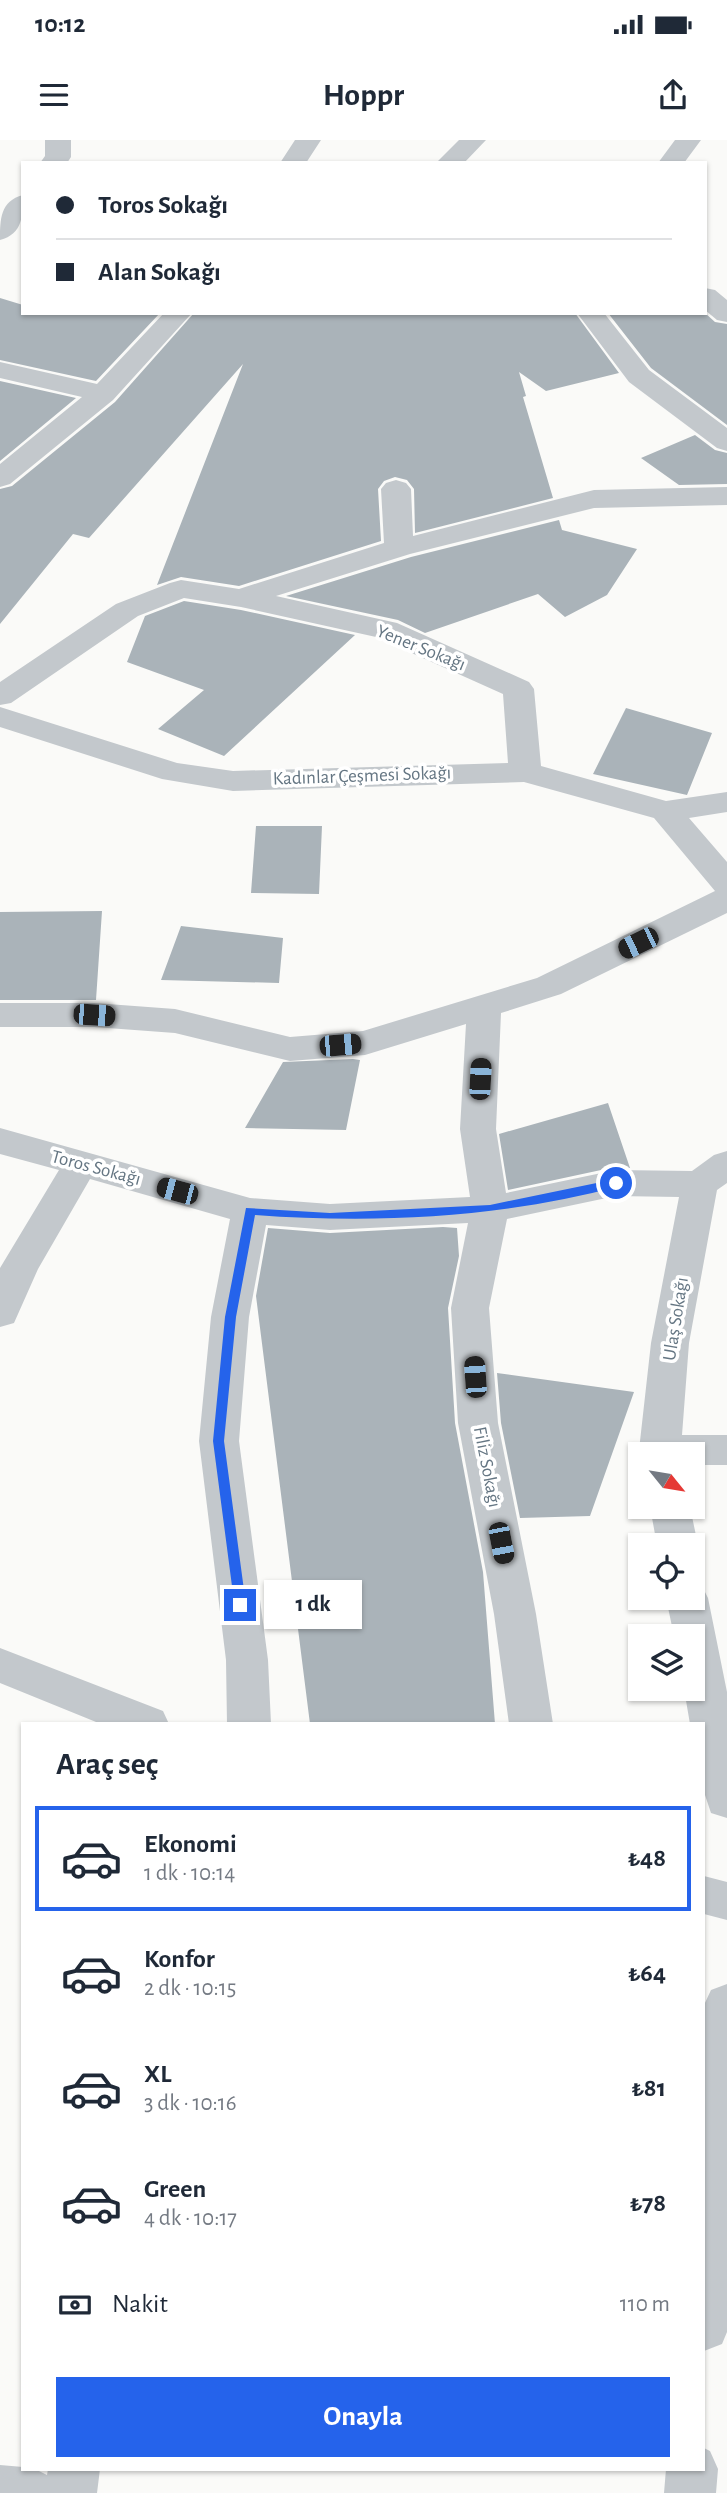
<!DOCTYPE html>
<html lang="tr">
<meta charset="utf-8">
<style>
:root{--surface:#fff;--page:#f6f6f7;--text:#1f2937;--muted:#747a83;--line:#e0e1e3;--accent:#2563eb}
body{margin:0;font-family:"Alegreya Sans",sans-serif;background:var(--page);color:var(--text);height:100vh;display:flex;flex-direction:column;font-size:26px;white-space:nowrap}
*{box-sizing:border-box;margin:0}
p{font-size:23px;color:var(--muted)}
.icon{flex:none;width:38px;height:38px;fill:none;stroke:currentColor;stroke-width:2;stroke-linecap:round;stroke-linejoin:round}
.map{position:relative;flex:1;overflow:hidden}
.sheet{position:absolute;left:21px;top:1582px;width:684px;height:749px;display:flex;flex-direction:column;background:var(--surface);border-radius:0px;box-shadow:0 2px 5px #0004}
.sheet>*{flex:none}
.guide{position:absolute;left:21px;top:21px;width:686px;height:154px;border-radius:0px;box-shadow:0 2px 5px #0004;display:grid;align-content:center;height:154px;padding:0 35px;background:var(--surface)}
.needle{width:46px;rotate:120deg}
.controls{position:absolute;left:628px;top:1302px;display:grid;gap:14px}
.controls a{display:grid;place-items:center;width:77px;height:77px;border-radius:0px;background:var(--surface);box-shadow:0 2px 5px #0004;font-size:35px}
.end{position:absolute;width:32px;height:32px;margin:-16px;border:9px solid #2563eb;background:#fff;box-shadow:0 0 0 4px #fff}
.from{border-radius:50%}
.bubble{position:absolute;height:49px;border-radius:0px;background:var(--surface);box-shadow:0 2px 5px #0004;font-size:23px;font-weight:700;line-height:49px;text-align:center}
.car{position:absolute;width:21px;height:42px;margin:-21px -10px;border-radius:9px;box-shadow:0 0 5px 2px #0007;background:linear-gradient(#222 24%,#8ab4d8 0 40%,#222 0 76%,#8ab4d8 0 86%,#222 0)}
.guide b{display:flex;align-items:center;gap:24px;height:66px;font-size:26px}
.guide b+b{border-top:2px solid var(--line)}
.guide i{width:18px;height:18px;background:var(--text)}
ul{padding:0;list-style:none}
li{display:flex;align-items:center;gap:21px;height:105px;margin:0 14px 10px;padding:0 21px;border:4px solid transparent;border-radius:0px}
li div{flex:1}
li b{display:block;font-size:26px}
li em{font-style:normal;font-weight:700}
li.on{border-color:var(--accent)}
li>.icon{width:63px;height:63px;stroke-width:1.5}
h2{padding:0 35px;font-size:32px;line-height:84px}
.pay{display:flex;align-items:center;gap:18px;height:77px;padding:0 35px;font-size:26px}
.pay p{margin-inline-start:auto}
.action{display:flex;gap:14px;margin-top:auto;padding:14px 35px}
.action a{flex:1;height:80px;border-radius:0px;background:var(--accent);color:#fff;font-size:28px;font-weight:700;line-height:80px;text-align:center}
.status{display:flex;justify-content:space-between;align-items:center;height:49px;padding:0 35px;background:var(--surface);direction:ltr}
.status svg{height:19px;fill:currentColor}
header{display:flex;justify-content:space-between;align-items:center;height:91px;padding:0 35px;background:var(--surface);font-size:32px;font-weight:700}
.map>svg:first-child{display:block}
.building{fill:#aab3b9}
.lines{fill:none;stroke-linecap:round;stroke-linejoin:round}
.minor{fill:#c3c8cc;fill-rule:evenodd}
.route{fill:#2563eb}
.labels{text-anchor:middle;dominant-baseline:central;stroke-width:7;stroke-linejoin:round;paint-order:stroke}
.street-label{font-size:19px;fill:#657683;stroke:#fff}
</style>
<div class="status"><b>10:12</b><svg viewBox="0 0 49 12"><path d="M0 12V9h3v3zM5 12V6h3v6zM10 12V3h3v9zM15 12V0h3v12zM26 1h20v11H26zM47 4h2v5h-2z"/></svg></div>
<header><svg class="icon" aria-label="menu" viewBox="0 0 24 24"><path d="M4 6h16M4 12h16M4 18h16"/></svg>Hoppr<svg class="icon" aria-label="share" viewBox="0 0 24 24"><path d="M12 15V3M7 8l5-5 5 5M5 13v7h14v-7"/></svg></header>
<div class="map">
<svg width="727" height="2353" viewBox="0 0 727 2353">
<rect width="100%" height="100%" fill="#fafaf8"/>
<!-- building -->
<path class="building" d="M0 158 23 165V173H160L96 241 0 220Z
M194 173H575L619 233 546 251 519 232 526 256 523 257 553 358 415 393 414 349 407 340 395 337 384 341 378 349 381 401 239 446 181 437 157 445 243 224 89 398 73 394 0 484V349L12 346 115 262Z
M608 173H705L715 182 727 184V285L651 228Z
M0 241 76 258 0 321Z
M695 295 715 310 727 313V344L679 345 641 318Z
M559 380 562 390 637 409 607 455 565 477 538 454 425 493 398 480 286 456 411 417Z
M184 461 241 470 355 495 224 616 158 589 204 550 127 522 145 476Z
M626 568 712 593 687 655 593 634Z
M256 686H322L319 754 251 753Z
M102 771 96 860H0V772Z
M181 786 283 798 279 843 161 840Z
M353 919 360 920 346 990 245 988 283 922Z
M608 963 630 1028 615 1027 508 1050 499 994Z
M443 1087 457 1088 459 1116 448 1168 455 1283 483 1432 495 1584H310L256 1156 268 1088 330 1093Z
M497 1233 634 1252 590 1376 520 1378 501 1283Z"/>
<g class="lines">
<!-- minor -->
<path class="minor" d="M45 0H71V17L67 23H40L45 16Z
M295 0H321L306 23H280Z
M459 0H486L464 23H436Z
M675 0H701L684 23H658Z
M23 55C23 75 23 94 0 100 0 80 0 61 23 55Z
M705 148 715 150 727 160V182L717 180 705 170Z
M164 173H192L113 260 10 344 0 347V324L82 257 0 238V222L97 244Z
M577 173H604L649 230 727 288V311L717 308 629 242Z
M396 340 406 343 411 349 413 396 594 350 727 347V365L594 368 410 414 276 456 397 483 529 542 534 549 541 626 666 661 727 652V672L689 678 727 722V773L561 854 501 873 496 989 506 1053 616 1030 692 1031 714 1015 727 1011V1043L717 1050 689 1203 682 1295H727V1325H693V1314L640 1315 639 1310 651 1203 679 1057 616 1056 507 1079 489 1168 498 1283 536 1474 553 1584H509L494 1474 458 1283 451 1168 468 1083 330 1090 266 1085 249 1177 239 1301 268 1520 271 1584H227L226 1520 199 1301 211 1177 230 1079 90 1039 38 1129 14 1183 0 1187V1128L59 1030 0 1014V988L250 1058 330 1064 470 1057 460 989 466 884 365 915 290 921 175 893 94 887H0V863H94L175 869 290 897 363 891 537 838 715 751 654 678 524 642 233 651 162 639 0 587V567L177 623 233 631 508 623 503 554 376 497 241 467 184 458 138 476 11 563 0 565V542L116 464 170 443 181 440 239 449 384 403 381 349 386 343Z
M650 1367H690L698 1405 693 1414V1405H657Z
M693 1443 702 1446 708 1458 727 1552V1678L711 1673 704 1652V1584H690L684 1549H693V1496H674L666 1458H693Z
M0 1508 163 1571 169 1584H101L0 1543Z
M704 1736 727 1742V1780L704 1774Z
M727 1844V2192L722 2204 704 2211V1865L711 1850Z
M704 2308 710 2311 718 2329 716 2353H664L666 2329H704Z
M0 2325 23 2327V2329H35L47 2335 48 2329H100L97 2353H0Z"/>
</g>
<!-- route -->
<path class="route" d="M616 1039 620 1040V1046C501 1078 377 1084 255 1075L236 1177 224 1301 246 1465 240 1470 235 1469 213 1301 225 1177 246 1068 330 1073 490 1065Z"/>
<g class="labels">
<!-- street labels -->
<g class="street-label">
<text transform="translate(421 508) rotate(22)">Yener Sokağı</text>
<text transform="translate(362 636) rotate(-2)">Kadınlar Çeşmesi Sokağı</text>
<text transform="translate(96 1028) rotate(15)">Toros Sokağı</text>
<text transform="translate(676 1179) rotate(-81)">Ulaş Sokağı</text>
<text transform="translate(487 1327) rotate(79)">Filiz Sokağı</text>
</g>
</g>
</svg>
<div class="controls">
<a><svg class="needle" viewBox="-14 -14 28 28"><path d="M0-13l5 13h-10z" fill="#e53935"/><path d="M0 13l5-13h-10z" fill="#747a83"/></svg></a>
<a><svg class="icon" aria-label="locate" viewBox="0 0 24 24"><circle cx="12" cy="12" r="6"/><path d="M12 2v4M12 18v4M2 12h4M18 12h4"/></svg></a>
<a><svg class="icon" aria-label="layers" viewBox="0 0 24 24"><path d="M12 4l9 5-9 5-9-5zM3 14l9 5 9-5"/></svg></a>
</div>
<i class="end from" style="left:616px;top:1043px"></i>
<i class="end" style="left:240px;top:1465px"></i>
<div class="bubble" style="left:264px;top:1440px;width:98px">1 dk</div>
<i class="car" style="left:638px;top:803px;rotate:244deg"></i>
<i class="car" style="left:94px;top:875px;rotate:94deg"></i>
<i class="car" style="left:340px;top:905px;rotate:85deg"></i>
<i class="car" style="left:480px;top:939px;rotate:3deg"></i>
<i class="car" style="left:177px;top:1051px;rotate:285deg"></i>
<i class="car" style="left:475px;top:1237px;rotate:356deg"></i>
<i class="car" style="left:501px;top:1403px;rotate:169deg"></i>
<div class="guide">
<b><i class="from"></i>Toros Sokağı</b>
<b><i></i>Alan Sokağı</b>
</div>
<section class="sheet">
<h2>Araç seç</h2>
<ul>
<li class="on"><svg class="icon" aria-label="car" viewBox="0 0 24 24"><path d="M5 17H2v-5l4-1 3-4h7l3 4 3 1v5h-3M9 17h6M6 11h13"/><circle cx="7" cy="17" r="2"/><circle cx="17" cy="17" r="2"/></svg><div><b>Ekonomi</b><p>1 dk · 10:14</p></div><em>₺48</em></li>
<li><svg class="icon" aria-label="car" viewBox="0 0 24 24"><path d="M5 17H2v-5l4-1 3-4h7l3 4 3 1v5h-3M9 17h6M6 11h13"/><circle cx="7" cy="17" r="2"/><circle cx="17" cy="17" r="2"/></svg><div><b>Konfor</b><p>2 dk · 10:15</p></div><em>₺64</em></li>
<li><svg class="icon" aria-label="car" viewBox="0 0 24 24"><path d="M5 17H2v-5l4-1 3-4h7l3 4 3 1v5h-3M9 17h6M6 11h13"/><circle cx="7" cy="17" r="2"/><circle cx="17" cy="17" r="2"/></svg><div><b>XL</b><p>3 dk · 10:16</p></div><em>₺81</em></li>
<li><svg class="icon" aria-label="car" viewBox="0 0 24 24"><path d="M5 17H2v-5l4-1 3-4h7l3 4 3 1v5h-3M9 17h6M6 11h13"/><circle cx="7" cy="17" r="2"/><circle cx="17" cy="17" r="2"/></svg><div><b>Green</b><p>4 dk · 10:17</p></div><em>₺78</em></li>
</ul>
<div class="pay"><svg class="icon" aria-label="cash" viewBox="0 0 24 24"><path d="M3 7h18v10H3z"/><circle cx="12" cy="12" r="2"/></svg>Nakit<p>110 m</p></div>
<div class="action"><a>Onayla</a></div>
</section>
</div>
